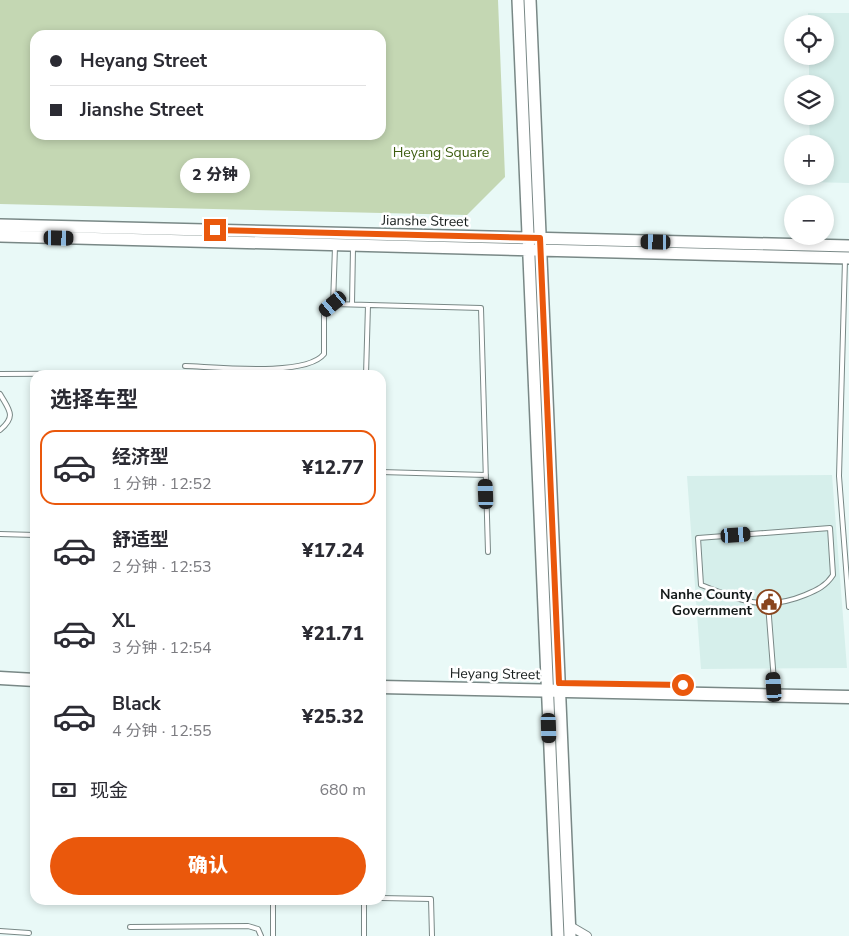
<!DOCTYPE html>
<html lang="zh">
<meta charset="utf-8">
<style>
:root{--surface:#fff;--page:#f2f2f3;--text:#2b2b33;--muted:#7c7c81;--line:#e1e1e2;--accent:#ea580c}
body{margin:0;font-family:"Nunito Sans","Noto Sans SC",sans-serif;background:var(--page);color:var(--text);height:100vh;display:flex;flex-direction:column;font-size:19px;white-space:nowrap}
*{box-sizing:border-box;margin:0}
p{font-size:16px;color:var(--muted)}
.icon{flex:none;width:28px;height:28px;fill:none;stroke:currentColor;stroke-width:2;stroke-linecap:round;stroke-linejoin:round}
.map{position:relative;flex:1;overflow:hidden}
.drawer{position:absolute;left:30px;top:370px;width:356px;height:535px;display:flex;flex-direction:column;background:var(--surface);border-radius:15px;box-shadow:0 2px 8px #0003}
.drawer>*{flex:none}
.top-card{position:absolute;left:30px;top:30px;width:356px;height:110px;border-radius:15px;box-shadow:0 2px 8px #0003;display:grid;align-content:center;height:110px;padding:0 20px;background:var(--surface)}
.buttons{position:absolute;left:784px;top:15px;display:grid;gap:10px}
.buttons a{display:grid;place-items:center;width:50px;height:50px;border-radius:50%;background:var(--surface);box-shadow:0 2px 8px #0003;font-size:25px}
.end{position:absolute;width:22px;height:22px;margin:-11px;border:6px solid #ea580c;background:#fff;box-shadow:0 0 0 2px #fff}
.from{border-radius:50%}
.bubble{position:absolute;height:35px;border-radius:18px;background:var(--surface);box-shadow:0 2px 8px #0003;font-size:16px;font-weight:800;line-height:35px;text-align:center}
.car{position:absolute;width:15px;height:30px;margin:-15px -8px;border-radius:6px;box-shadow:0 0 4px 1px #0007;background:linear-gradient(#222 24%,#8ab4d8 0 40%,#222 0 76%,#8ab4d8 0 86%,#222 0)}
.top-card b{display:flex;align-items:center;gap:18px;height:48px;font-size:19px}
.top-card b+b{border-top:1px solid var(--line)}
.top-card i{width:12px;height:12px;background:var(--text)}
ul{padding:0;list-style:none}
li{display:flex;align-items:center;gap:15px;height:75px;margin:0 10px 8px;padding:0 10px;border:2px solid transparent;border-radius:15px}
li div{flex:1}
li b{display:block;font-size:19px}
li em{font-style:normal;font-weight:800}
li.selected{border-color:var(--accent)}
li>.icon{width:45px;height:45px;stroke-width:1.5}
h2{padding:0 20px;font-size:22px;line-height:60px}
.pay{display:flex;align-items:center;gap:12px;height:55px;padding:0 20px;font-size:19px}
.pay p{margin-inline-start:auto}
.cta{display:flex;gap:10px;margin-top:auto;padding:10px 20px}
.cta a{flex:1;height:58px;border-radius:30px;background:var(--accent);color:#fff;font-size:20px;font-weight:800;line-height:58px;text-align:center}
.map>svg:first-child{display:block}
.built{fill:#d6efeb}
.green{fill:#c4d7b3;fill-rule:evenodd}
.lines{fill:none;stroke-linecap:round;stroke-linejoin:round}
.lane-casing{stroke:#798886;stroke-width:6}
.street-casing{stroke:#798886;stroke-width:10}
.secondary-casing{stroke:#798886;stroke-width:14}
.primary-casing{stroke:#798886;stroke-width:15}
.lane{stroke:#fff;stroke-width:4}
.street{stroke:#fff;stroke-width:8}
.secondary{stroke:#fff;stroke-width:11}
.primary{stroke:#fff;stroke-width:12}
.route{stroke:#ea580c;stroke-width:6}
.labels{text-anchor:middle;dominant-baseline:central;stroke-width:5;stroke-linejoin:round;paint-order:stroke}
.park-label{font-size:14px;fill:#3e5e11;stroke:#fff}
.street-label{font-size:14px;fill:#151b1a;stroke:#fff}
.poi-label{font-size:14px;font-weight:bold;fill:#151b1a;stroke:#fff;text-anchor:end}
</style>
<div class="map">
<svg width="849" height="936" viewBox="0 0 849 936">
<rect width="100%" height="100%" fill="#e9f9f7"/>
<!-- built -->
<path class="built" d="M808 13H849V183L810 182V176H825V144H810L809 116H825V84H809V56H825V24H808Z
M832 475 847 668 701 669 687 476Z"/>
<!-- green -->
<path class="green" d="M0 0H498L505 177 467 215 0 204ZM35 35H381V135H35Z"/>
<g class="lines">
<defs>
<path id="lane" d="M845 260 839 476 849 607
M333 304 335 247
M352 304 353 248
M185 366C216 367 306 377 324 354V316L325 311 333 304 481 308 488 552
M0 374 171 373 172 375
M366 375 368 305
M0 394C9 410 17 416 0 430
M381 472 486 475
M830 528 833 575C826 586 817 590 805 595 764 612 740 600 701 585L698 538Z
M0 534 35 535
M768 604 775 694
M381 898 431 899 432 936
M273 900V936
M130 927 248 926 258 929 261 936
M0 931 29 933
M364 936V900"/>
<path id="street" d="M570 926 587 936"/>
<path id="secondary" d="M518 0 558 936
M530 0 570 936
M0 225 849 246
M0 236 849 258"/>
<path id="primary" d="M0 678 35 680
M381 687 849 697"/>
</defs>
<!-- lane casing -->
<use href="#lane" class="lane-casing"/>
<!-- street casing -->
<use href="#street" class="street-casing"/>
<!-- secondary casing -->
<use href="#secondary" class="secondary-casing"/>
<!-- primary casing -->
<use href="#primary" class="primary-casing"/>
<!-- lane -->
<use href="#lane" class="lane"/>
<!-- street -->
<use href="#street" class="street"/>
<!-- secondary -->
<use href="#secondary" class="secondary"/>
<!-- primary -->
<use href="#primary" class="primary"/>
</g>
<g class="lines">
<!-- route -->
<path class="route" d="M215 230 540 238 559 683 683 685"/>
</g>
<!-- icons -->
<defs>
<symbol id="civic-ring" viewBox="-11 -11 22 22"><circle r="9.5" fill="#fff" stroke="#89441d" stroke-width="1.5"/><path d="M-.6-6.5H3V-4.5H.6V-3L4-1V1h2V6H-6V1h2V-1L-.6-3ZM-1.2 2.5V6h2.4V2.5Z" fill="#89441d"/></symbol>
</defs>
<g fill-rule="evenodd">
<use href="#civic-ring" x="755" y="588" width="28" height="28"/>
</g>
<g class="labels">
<!-- park labels -->
<g class="park-label">
<text x="441" y="152">Heyang Square</text>
</g>
<!-- street labels -->
<g class="street-label">
<text transform="translate(425 221) rotate(1)">Jianshe Street</text>
<text transform="translate(495 674) rotate(1)">Heyang Street</text>
</g>
<!-- poi labels -->
<g class="poi-label">
<text x="752" y="594">Nanhe County<tspan x="752" dy="16">Government</tspan></text>
</g>
</g>
</svg>
<div class="buttons">
<a><svg class="icon" aria-label="locate" viewBox="0 0 24 24"><circle cx="12" cy="12" r="6"/><path d="M12 2v4M12 18v4M2 12h4M18 12h4"/></svg></a>
<a><svg class="icon" aria-label="layers" viewBox="0 0 24 24"><path d="M12 4l9 5-9 5-9-5zM3 14l9 5 9-5"/></svg></a>
<a>+</a>
<a>−</a>
</div>
<i class="end from" style="left:683px;top:685px"></i>
<i class="end" style="left:215px;top:230px"></i>
<div class="bubble" style="left:180px;top:158px;width:70px">2 分钟</div>
<i class="car" style="left:59px;top:238px;rotate:91deg"></i>
<i class="car" style="left:656px;top:242px;rotate:271deg"></i>
<i class="car" style="left:333px;top:304px;rotate:230deg"></i>
<i class="car" style="left:486px;top:494px;rotate:358deg"></i>
<i class="car" style="left:736px;top:535px;rotate:86deg"></i>
<i class="car" style="left:774px;top:687px;rotate:356deg"></i>
<i class="car" style="left:549px;top:728px;rotate:178deg"></i>
<div class="top-card">
<b><i class="from"></i>Heyang Street</b>
<b><i></i>Jianshe Street</b>
</div>
<section class="drawer">
<h2>选择车型</h2>
<ul>
<li class="selected"><svg class="icon" aria-label="car" viewBox="0 0 24 24"><path d="M5 17H2v-5l4-1 3-4h7l3 4 3 1v5h-3M9 17h6M6 11h13"/><circle cx="7" cy="17" r="2"/><circle cx="17" cy="17" r="2"/></svg><div><b>经济型</b><p>1 分钟 · 12:52</p></div><em>¥12.77</em></li>
<li><svg class="icon" aria-label="car" viewBox="0 0 24 24"><path d="M5 17H2v-5l4-1 3-4h7l3 4 3 1v5h-3M9 17h6M6 11h13"/><circle cx="7" cy="17" r="2"/><circle cx="17" cy="17" r="2"/></svg><div><b>舒适型</b><p>2 分钟 · 12:53</p></div><em>¥17.24</em></li>
<li><svg class="icon" aria-label="car" viewBox="0 0 24 24"><path d="M5 17H2v-5l4-1 3-4h7l3 4 3 1v5h-3M9 17h6M6 11h13"/><circle cx="7" cy="17" r="2"/><circle cx="17" cy="17" r="2"/></svg><div><b>XL</b><p>3 分钟 · 12:54</p></div><em>¥21.71</em></li>
<li><svg class="icon" aria-label="car" viewBox="0 0 24 24"><path d="M5 17H2v-5l4-1 3-4h7l3 4 3 1v5h-3M9 17h6M6 11h13"/><circle cx="7" cy="17" r="2"/><circle cx="17" cy="17" r="2"/></svg><div><b>Black</b><p>4 分钟 · 12:55</p></div><em>¥25.32</em></li>
</ul>
<div class="pay"><svg class="icon" aria-label="cash" viewBox="0 0 24 24"><path d="M3 7h18v10H3z"/><circle cx="12" cy="12" r="2"/></svg>现金<p>680 m</p></div>
<div class="cta"><a>确认</a></div>
</section>
</div>
